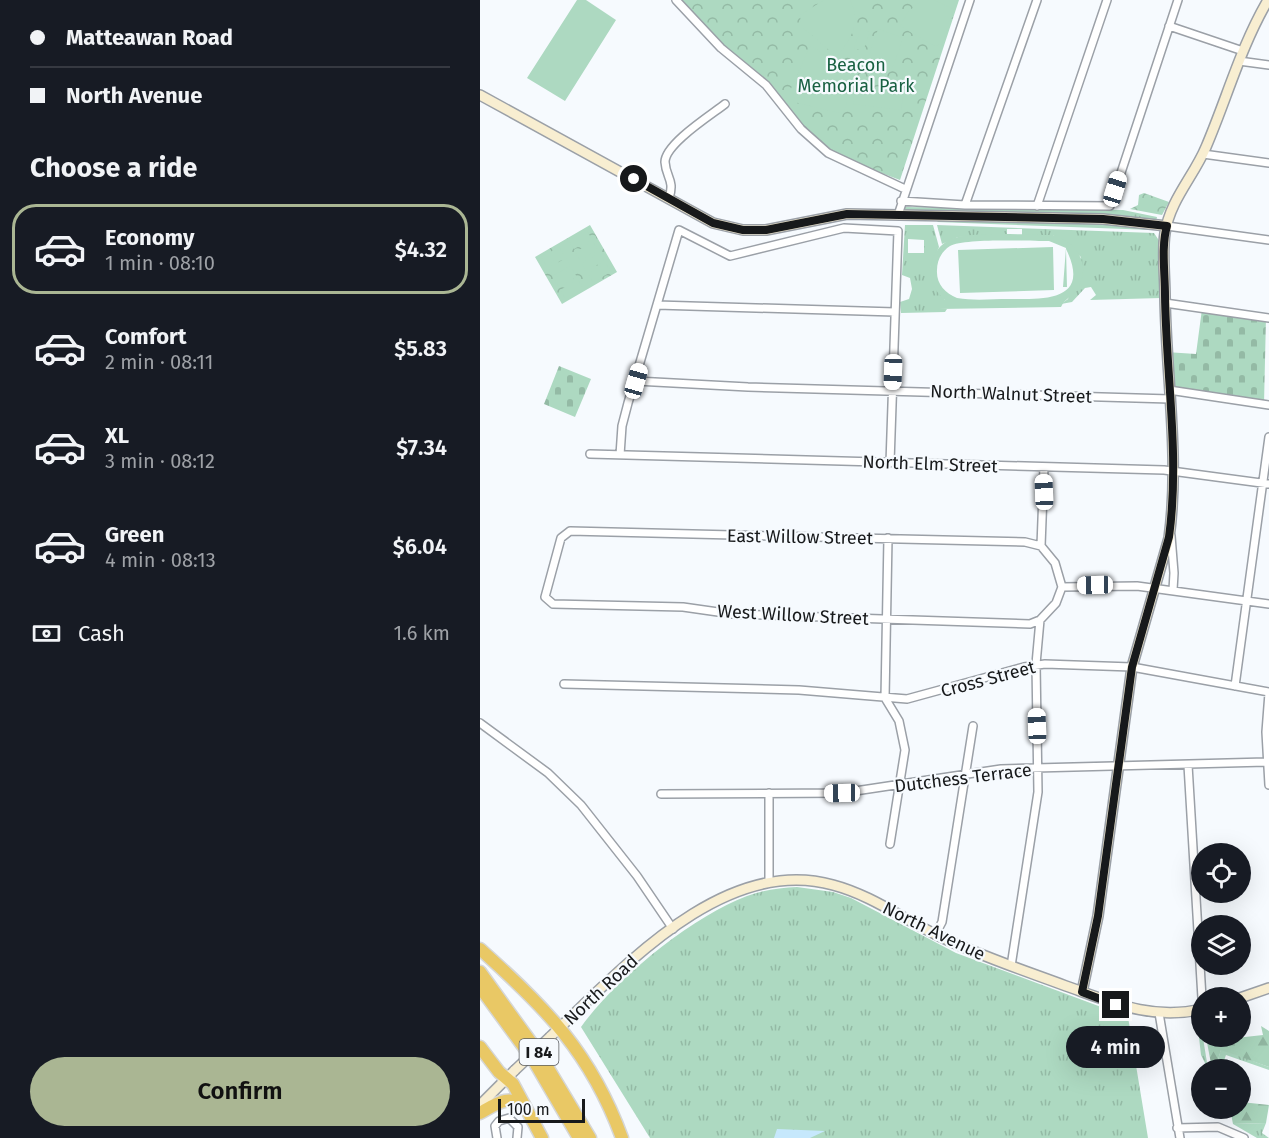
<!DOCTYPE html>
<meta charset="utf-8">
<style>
:root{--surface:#171b24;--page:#20242c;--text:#f1f3f6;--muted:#9ea1a6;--line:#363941;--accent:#aab693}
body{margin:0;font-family:"Fira Sans",sans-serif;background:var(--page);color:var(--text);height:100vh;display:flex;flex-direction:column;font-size:22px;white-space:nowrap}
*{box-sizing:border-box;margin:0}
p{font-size:20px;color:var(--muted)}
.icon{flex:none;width:33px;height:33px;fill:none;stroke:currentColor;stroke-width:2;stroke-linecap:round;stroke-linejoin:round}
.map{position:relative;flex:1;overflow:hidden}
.panel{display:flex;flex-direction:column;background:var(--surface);width:480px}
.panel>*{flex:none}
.banner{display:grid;align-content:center;height:132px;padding:0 30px;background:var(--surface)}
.fabs{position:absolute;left:711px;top:843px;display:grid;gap:12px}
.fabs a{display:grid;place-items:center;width:60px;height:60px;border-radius:50%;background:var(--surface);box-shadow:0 6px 24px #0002;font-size:30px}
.scale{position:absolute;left:18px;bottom:15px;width:87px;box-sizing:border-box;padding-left:6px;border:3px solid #17191b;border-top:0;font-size:16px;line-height:21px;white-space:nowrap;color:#17191b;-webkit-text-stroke:4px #f6fafe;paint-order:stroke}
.end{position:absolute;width:27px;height:27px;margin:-14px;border:8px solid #17191b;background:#fff;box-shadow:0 0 0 3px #fff}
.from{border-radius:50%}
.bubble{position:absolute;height:42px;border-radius:21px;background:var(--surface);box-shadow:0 6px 24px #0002;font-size:20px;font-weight:600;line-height:42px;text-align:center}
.car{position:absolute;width:18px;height:36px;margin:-18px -9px;border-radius:8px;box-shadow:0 0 4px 2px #0007;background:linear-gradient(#fff 24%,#345 0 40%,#fff 0 76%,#345 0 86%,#fff 0)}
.banner b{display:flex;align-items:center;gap:21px;height:57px;font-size:22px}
.banner b+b{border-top:2px solid var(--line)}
.banner i{width:15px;height:15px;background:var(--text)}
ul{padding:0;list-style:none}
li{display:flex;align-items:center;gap:18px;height:90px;margin:0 12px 9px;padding:0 18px;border:3px solid transparent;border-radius:24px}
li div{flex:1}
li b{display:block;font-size:22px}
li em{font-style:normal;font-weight:600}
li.on{border-color:var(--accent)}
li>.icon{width:54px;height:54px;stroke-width:1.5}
h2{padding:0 30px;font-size:27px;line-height:72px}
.pay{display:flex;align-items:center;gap:15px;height:66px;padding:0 30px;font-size:22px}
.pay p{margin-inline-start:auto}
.cta{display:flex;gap:12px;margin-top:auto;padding:12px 30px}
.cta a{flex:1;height:69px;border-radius:36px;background:var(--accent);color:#111;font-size:24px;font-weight:600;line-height:69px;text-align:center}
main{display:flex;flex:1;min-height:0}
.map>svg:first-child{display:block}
.grass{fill:url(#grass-tufts);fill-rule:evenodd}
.forest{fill:url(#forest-firs)}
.cemetery{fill:url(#cemetery-stones)}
.park{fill:url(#park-crowns)}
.pitch{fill:#add9c1;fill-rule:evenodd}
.water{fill:#c6e8fc}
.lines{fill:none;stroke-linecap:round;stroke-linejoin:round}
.street-casing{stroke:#9ba0a7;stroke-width:10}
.secondary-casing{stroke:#9ba0a7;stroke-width:12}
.highway-casing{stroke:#d5d6d6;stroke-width:15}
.street{stroke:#fff;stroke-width:7}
.secondary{stroke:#f8eed1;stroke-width:9}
.highway{stroke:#e9c865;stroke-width:12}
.secondary-bridge-casing{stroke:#9ba0a7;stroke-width:12;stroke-linecap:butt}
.secondary-bridge{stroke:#f8eed1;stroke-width:9}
.route{stroke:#17191b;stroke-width:8}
.labels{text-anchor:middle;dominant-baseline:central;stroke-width:4.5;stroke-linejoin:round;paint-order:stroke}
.shield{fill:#f6fafe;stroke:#5a5c5f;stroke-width:1.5}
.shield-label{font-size:16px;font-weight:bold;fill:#17191b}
.park-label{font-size:18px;fill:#196142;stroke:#f6fafe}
.street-label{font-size:18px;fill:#17191b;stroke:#f6fafe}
</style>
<main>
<section class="panel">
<div class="banner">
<b><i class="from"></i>Matteawan Road</b>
<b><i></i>North Avenue</b>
</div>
<h2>Choose a ride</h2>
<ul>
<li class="on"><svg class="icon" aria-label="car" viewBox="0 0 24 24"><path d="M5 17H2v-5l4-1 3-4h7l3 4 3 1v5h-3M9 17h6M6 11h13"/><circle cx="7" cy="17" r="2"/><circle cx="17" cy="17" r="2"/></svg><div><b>Economy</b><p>1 min · 08:10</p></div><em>$4.32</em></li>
<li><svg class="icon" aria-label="car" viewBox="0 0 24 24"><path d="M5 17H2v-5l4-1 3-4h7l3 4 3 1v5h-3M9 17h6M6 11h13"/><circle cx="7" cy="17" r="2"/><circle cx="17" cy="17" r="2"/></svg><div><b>Comfort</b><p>2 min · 08:11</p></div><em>$5.83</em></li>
<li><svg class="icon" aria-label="car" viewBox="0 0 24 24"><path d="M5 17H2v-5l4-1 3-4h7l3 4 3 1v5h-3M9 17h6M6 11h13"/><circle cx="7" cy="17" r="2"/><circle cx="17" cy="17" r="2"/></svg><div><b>XL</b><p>3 min · 08:12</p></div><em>$7.34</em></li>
<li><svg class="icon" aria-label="car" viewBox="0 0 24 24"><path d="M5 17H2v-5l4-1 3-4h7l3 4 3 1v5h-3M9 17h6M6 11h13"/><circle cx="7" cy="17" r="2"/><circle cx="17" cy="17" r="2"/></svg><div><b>Green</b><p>4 min · 08:13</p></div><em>$6.04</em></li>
</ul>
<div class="pay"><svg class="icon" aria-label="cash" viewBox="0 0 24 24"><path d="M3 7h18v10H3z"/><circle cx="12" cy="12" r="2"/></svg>Cash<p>1.6 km</p></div>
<div class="cta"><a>Confirm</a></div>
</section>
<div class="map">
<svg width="789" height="1138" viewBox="0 0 789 1138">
<defs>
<pattern id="grass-tufts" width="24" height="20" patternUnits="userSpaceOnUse" patternTransform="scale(1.5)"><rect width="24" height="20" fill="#add9c1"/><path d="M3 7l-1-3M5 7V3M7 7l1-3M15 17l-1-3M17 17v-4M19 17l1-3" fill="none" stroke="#94baa5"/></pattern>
<pattern id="forest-firs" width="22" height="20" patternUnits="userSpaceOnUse" patternTransform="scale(1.5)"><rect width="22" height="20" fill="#a9d5bc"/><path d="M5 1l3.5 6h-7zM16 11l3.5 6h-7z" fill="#91b6a1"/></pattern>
<pattern id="cemetery-stones" width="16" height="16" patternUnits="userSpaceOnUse" patternTransform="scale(1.5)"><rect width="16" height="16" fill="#add9c1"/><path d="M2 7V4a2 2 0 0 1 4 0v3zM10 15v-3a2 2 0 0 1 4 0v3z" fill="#94baa5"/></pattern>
<pattern id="park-crowns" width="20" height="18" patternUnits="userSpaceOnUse" patternTransform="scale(1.5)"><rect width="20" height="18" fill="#add9c1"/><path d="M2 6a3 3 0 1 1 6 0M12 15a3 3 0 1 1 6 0" fill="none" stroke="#94baa5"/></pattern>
</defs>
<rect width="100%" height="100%" fill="#f6fafe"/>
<!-- grass -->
<path class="grass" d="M423 207 643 210 677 217 676 222 428 213Z
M459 220 623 223 673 230 457 222Z
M425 225H453L459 247 450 268 465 300 459 309H467L465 312 421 313 420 302 429 299 432 289 430 278 422 275ZM428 239 444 240V253H428Z
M457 225 674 233 680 242 681 298 610 300 616 295 611 287 605 288 592 302 581 304 588 299 601 257 573 235H542V229H527V236L478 237 462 244Z
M317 887 353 892 371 898 476 953 648 1017 668 1138H170L101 1027C135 979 213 916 267 896 283 890 300 888 317 887Z
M720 1019 728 1069 721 1055 717 1020Z
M741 1049 789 1067V1070L746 1055 741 1069 735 1070Z
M786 1123 782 1133 789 1138H777L753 1124Z"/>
<!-- forest -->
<path class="forest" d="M781 1026 789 1031V1067L741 1050 735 1069H732L726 1037H728L729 1041 783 1035Z
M761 1102 789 1105 786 1123 753 1124 750 1109 760 1108Z"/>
<!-- cemetery -->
<path class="cemetery" d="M722 309 786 317 784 404 689 390 686 352 716 354Z
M79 366 111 379 95 417 64 404Z"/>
<!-- park -->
<path class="park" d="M196 0H479L420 180 348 153 321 129 286 85 258 63Z
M664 193 689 202 682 215 650 209 658 205 659 195Z
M110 225 137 272 82 304 55 257Z"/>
<!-- pitch -->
<path class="pitch" d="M97 0H106L136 20 85 101 47 78Z
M344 0H370C382 23 371 38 357 57L321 26 320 15Z
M442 0H454L475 10 462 44 454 46 420 26 428 12Z
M381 28 390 32 383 51 374 48Z
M398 29 423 38 413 67 388 59Z
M330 46C356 58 376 85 363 114L314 102 309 93Z
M374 91 423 97 421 110 373 104Z
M107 231 112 239 94 249 89 241Z
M573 235C595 241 611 263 599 286 595 295 584 299 581 307L459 309V300H465C455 292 449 280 450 267 452 255 460 244 471 239 491 231 549 235 573 235ZM569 241 586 248 583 287H587L586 249C612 302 563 299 529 299 512 299 494 301 477 298 465 293 456 284 457 270 457 260 462 251 470 246 484 238 549 241 569 241Z
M113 242 118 250 100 260 95 252Z
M79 247 84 255 66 265 61 257Z
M573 247 574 290 480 293 478 250Z
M120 253 124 261 106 271 102 263Z
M86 258 90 266 73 276 68 268Z
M126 264 131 272 113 282 108 274Z
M92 269 97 277 79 287 74 279Z
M98 280 103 288 85 298 80 290Z"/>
<!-- water -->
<path class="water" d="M297 1129 345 1131 330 1138H294Z"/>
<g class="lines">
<defs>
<path id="street" d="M196 0 241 48 286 85 321 129 348 153 425 189
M689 26 763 51
M759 61 789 65
M723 154 789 163
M189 198C195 180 186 178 185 162 185 144 231 115 245 104
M421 201 485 205 630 206 698 0
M485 205 557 0
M557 206 627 0
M418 215 490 0
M687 226 789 240
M685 303 789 318
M177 305 415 312
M156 381 268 387 690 399
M689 390 789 405
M110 454 684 470 789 484
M140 455 142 426 148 403 199 230 250 256 364 228 418 231 410 463
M691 536 694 573 693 590
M582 587 657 586 789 604
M560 620 550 624 252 614 203 607 73 604 65 597 81 538 90 531 545 542 561 546
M84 684 319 690 427 699 544 667 565 664 652 667 789 692
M755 686 789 437
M789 693 786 732 789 785
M405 698 408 538
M405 698 419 721 425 750 410 844
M0 723 68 773 101 805 157 876 193 929
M708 765 722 998
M289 793V882
M181 794 362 793 521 769 786 762
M455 935 462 922 493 726
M531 966 558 792 556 664 560 620 576 603 582 587 575 563 561 546 564 467
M679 1013 700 1138
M697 1128 738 1127 764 1138
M17 1138 15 1126 19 1121 29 1118 38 1127 37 1138"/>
<path id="secondary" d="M0 95 233 223 263 230H286L367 214 623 219 687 226
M602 992 618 916 652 667 689 538C700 458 686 376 685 297 685 276 682 253 685 233 690 200 714 176 726 147 747 98 761 46 788 0
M760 998 789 988
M70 1037C141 970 244 854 353 885 391 895 423 919 459 936 500 956 543 970 586 986 631 1002 672 1021 722 1009
M0 1105 35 1070"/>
<path id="highway" d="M0 949C66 1008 111 1053 142 1138
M0 972 60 1055 110 1138
M0 987 54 1061 99 1138
M0 1047 19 1072 33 1084 62 1138
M0 1113C15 1105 29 1093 44 1107"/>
</defs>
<!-- street casing -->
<use href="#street" class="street-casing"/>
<!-- secondary casing -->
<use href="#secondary" class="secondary-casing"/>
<!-- highway casing -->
<use href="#highway" class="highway-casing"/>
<!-- street -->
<use href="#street" class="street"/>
<!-- secondary -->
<use href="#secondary" class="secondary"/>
<!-- highway -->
<use href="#highway" class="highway"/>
<defs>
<path id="secondary-bridge" d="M35 1070 70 1037"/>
</defs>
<!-- secondary-bridge casing -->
<use href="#secondary-bridge" class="secondary-bridge-casing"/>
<!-- secondary-bridge -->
<use href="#secondary-bridge" class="secondary-bridge"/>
</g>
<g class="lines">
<!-- route -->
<path class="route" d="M154 179 233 223 263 230H286L367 214 623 219 687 226C681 246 685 273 685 295 686 375 700 457 689 537L652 667 618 916 602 992 636 1005"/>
</g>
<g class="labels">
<!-- shield labels -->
<rect class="shield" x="39.5" y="1039" width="39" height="26" rx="4.5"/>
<g class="shield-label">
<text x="59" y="1052">I 84</text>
</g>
<!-- park labels -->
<g class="park-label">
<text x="376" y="65">Beacon<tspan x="376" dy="21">Memorial Park</tspan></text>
</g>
<!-- street labels -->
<g class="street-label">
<text transform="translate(531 394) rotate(2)">North Walnut Street</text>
<text transform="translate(450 464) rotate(2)">North Elm Street</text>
<text transform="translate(320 537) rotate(1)">East Willow Street</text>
<text transform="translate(313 615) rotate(3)">West Willow Street</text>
<text transform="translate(508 679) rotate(-15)">Cross Street</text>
<text transform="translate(483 778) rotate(-7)">Dutchess Terrace</text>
<text transform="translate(454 931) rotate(26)">North Avenue</text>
<text transform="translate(121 990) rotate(-43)">North Road</text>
</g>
</g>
</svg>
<div class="fabs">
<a><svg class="icon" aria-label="locate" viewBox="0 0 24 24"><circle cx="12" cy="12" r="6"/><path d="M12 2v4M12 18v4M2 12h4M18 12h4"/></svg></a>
<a><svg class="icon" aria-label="layers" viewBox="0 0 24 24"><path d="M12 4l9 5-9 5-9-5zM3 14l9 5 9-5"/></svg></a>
<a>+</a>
<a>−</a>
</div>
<div class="scale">100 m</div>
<i class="end from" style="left:154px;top:179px"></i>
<i class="end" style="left:636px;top:1005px"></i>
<div class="bubble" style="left:586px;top:1026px;width:99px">4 min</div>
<i class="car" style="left:635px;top:189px;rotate:17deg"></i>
<i class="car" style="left:413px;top:372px;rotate:182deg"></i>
<i class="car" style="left:156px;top:381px;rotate:16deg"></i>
<i class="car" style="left:564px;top:492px;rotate:358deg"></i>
<i class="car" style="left:615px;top:585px;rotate:269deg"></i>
<i class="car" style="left:557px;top:726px;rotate:358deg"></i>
<i class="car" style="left:362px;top:793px;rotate:269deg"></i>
</div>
</main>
